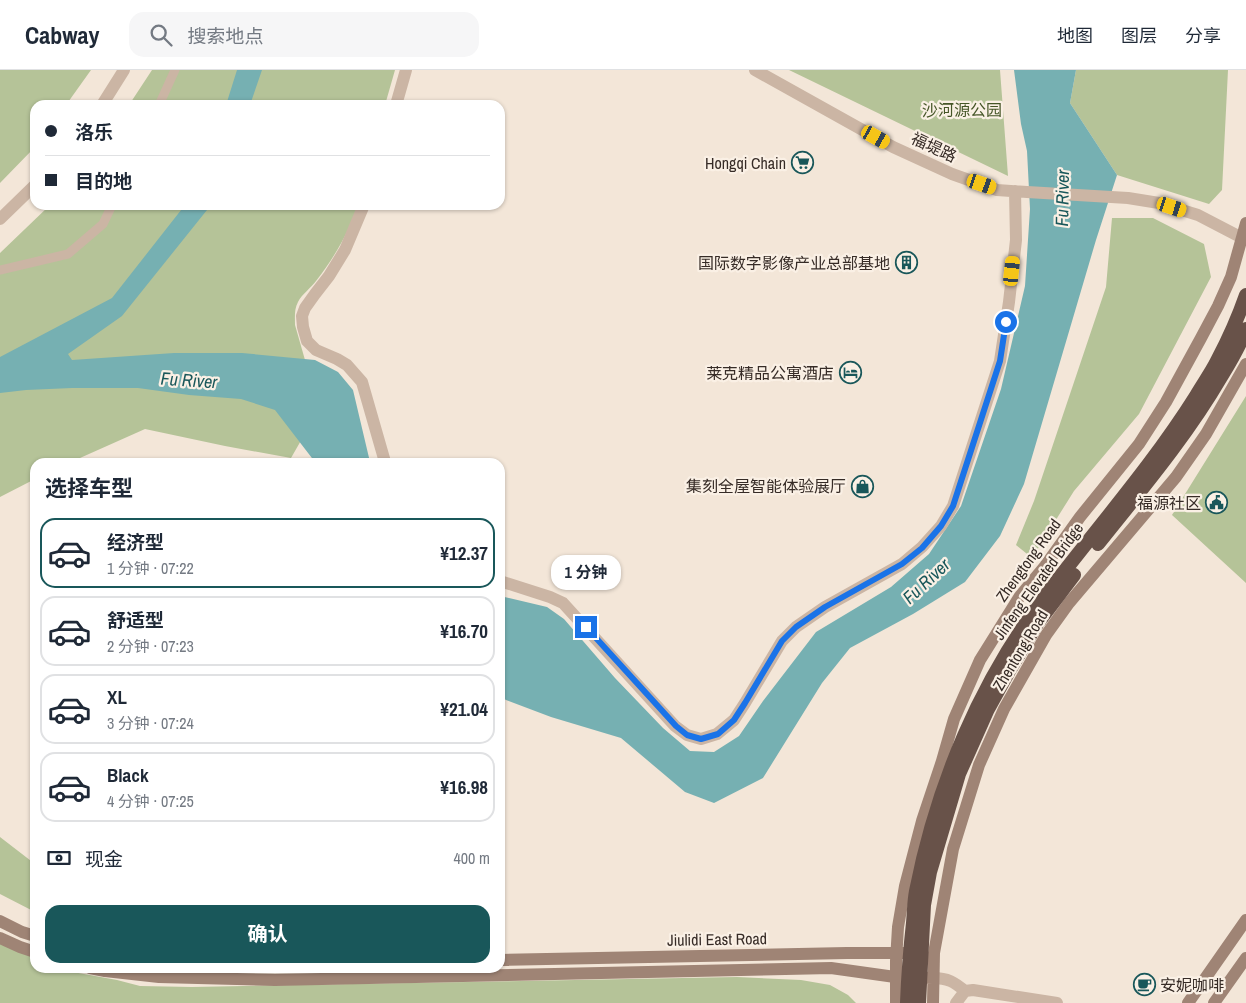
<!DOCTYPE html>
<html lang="zh">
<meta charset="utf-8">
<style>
:root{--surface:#fff;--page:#f6f6f7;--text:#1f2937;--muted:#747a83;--line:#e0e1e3;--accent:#19575a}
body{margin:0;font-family:"Archivo Narrow","Noto Sans SC",sans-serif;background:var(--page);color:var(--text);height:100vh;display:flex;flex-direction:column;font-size:19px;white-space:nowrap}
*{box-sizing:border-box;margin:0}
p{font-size:16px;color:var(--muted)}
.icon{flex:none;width:28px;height:28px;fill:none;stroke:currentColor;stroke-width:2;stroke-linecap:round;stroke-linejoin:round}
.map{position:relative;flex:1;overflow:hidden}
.sheet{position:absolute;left:30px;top:388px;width:475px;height:515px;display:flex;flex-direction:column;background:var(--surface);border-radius:15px;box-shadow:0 1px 4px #0004}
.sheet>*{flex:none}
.banner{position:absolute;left:30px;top:30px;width:475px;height:110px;border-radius:15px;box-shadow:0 1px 4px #0004;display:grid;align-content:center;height:110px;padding:0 15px;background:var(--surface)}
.end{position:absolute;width:22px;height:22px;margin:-11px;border:6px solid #1a73e8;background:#fff;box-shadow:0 0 0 2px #fff}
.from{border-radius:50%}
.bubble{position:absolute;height:35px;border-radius:15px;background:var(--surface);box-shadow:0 1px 4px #0004;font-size:16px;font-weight:700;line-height:35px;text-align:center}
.car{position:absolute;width:15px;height:30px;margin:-15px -8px;border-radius:6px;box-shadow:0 0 4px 1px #0007;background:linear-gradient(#f5c518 24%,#345 0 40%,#f5c518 0 76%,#345 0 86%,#f5c518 0)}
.banner b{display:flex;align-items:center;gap:18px;height:48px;font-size:19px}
.banner b+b{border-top:1px solid var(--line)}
.banner i{width:12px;height:12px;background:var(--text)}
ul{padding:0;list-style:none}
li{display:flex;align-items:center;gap:15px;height:70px;margin:0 10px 8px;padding:0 5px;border:2px solid var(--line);border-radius:15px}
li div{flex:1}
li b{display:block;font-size:19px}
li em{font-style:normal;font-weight:700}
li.current{border-color:var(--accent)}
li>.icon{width:45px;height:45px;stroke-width:1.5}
h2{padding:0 15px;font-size:22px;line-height:60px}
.pay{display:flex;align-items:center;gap:12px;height:55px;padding:0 15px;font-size:19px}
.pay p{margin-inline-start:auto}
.primary-button{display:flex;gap:10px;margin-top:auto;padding:10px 15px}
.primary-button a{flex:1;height:58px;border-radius:15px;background:var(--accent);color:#fff;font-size:20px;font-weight:700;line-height:58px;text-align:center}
header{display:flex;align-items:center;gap:30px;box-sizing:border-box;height:70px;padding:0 25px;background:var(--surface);border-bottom:1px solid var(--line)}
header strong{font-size:24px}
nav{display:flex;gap:28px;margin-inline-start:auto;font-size:18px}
.search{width:350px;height:45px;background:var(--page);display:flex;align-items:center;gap:12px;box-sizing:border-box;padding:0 18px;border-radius:15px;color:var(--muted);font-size:19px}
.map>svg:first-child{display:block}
.green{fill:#b5c398}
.water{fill:#76b0b2}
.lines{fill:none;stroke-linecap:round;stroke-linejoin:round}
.pedestrian{stroke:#cbb5a4;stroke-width:9}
.minor{stroke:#cbb5a4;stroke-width:12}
.tertiary{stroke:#cbb5a4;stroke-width:12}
.secondary{stroke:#9f8475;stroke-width:12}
.trunk-bridge{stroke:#685249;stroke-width:14}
.route{stroke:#1a73e8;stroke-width:6}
.labels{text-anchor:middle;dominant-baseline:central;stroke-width:4.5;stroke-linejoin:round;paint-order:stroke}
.park-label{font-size:16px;fill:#465628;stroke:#faf0e5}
.street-label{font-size:16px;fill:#362b26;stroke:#faf0e5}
.poi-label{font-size:16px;fill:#362b26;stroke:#faf0e5;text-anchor:end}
.water-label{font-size:18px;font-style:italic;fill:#19575a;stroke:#faf0e5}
</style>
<header>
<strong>Cabway</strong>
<div class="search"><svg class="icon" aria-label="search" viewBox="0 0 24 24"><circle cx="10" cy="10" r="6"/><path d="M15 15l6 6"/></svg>搜索地点</div>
<nav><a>地图</a><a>图层</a><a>分享</a></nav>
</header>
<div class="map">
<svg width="1246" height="933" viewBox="0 0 1246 933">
<rect width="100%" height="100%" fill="#f3e6d8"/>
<!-- green -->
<path class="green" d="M0 0H91L66 35H35V77L0 113Z
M152 0H395L385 35H129Z
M789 0H1000L1008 106Z
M1076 0H1228L1222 120 1209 134 1117 105 1070 33Z
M50 135H358C349 162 334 188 316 211 311 218 302 224 298 232 294 239 295 248 295 255L319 339 291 388 225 376 145 359 71 392H35V409L0 427V183Z
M1112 148H1153L1204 174 1211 207 1139 344 1074 421 1032 488 1016 475 1034 431 1106 217Z
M1246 326V513L1172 445Z
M0 767 35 794V842L0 824Z
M0 873 35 888V898H61L73 902 117 910 140 916 192 917 737 907 801 910 830 915 848 925 856 933H0Z"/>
<!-- water -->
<path class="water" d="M237 0H262L250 35H226Z
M1014 0H1076L1070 33 1117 105 1096 170 1024 414 1000 466 965 512 913 544 850 578 822 613 763 708 714 733 685 722 621 668 551 647 506 630 500 626V526L547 537 564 549 615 608 663 658 690 681 714 682 739 666 763 631 816 562 891 517 929 484 961 436 1001 319 1025 216 1030 139 1027 81 1021 54Z
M185 135H211L122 246 68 284 72 290 174 283H242L315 290 338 302 353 320 370 392H315L275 340 241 329 189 325 138 318H72L26 320 0 323V287L112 228Z"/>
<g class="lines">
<!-- pedestrian -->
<path class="pedestrian" d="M159 35 175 0
M0 200 68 184 103 154 112 135"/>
<!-- minor -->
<path class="minor" d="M755 0 893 77 952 104 997 120 1027 122 1128 128 1159 133 1198 145 1246 170
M396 35 406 0
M364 135 345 180 329 206 315 224 305 238 302 246 303 257 307 271 316 280 337 289 347 295 362 312 385 392
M500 511 550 527 563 533 675 656 687 665 701 669 717 664 734 650 745 633 782 571 796 557 825 537 902 494 922 477 941 456 953 436 1000 291 1009 232 1016 170 1015 121
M933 908C948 908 954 912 965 921
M956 933 965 921 973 920 1057 933"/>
<!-- tertiary -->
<path class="tertiary" d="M102 35 124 0
M0 149 35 115"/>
<!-- secondary -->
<path class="secondary" d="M0 851 22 862 35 866
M0 868 20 877 35 882
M500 890 847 883H904
M90 898 105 901 159 907 275 910 831 898 895 907 933 908
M896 933V891L898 857 905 816 922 751 942 691 954 649 980 590 1020 526 1045 496 1080 447 1139 374 1166 332 1201 268 1218 236 1231 207 1246 153
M933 933 934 883 953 779 979 695 1004 639 1046 565 1069 533 1176 407 1206 364 1246 294
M1188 933 1246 850
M1214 933 1246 888"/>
<!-- trunk-bridge -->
<path class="trunk-bridge" d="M1098 474C1141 420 1186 367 1221 307 1230 292 1240 276 1246 259
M907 933C908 906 910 880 913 853 914 842 914 831 916 821 937 715 980 611 1046 525 1096 459 1152 396 1196 326 1203 314 1211 303 1217 291 1228 270 1238 248 1246 225
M919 933 924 835 930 802 959 704 988 639 1009 601 1037 554 1074 505"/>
</g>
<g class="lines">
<!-- route -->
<path class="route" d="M586 557 676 656 687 665 701 669 718 664 734 650 745 633 782 571 796 557 825 537 902 494 922 478 941 456 953 436 1000 291 1006 252"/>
</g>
<!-- icons -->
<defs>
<symbol id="supermarket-ring" viewBox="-11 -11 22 22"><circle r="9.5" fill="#faf0e5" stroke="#19575a" stroke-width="1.5"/><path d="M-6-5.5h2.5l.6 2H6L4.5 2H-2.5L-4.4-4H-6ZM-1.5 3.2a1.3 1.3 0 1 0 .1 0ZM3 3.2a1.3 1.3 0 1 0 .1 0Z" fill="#19575a"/></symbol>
<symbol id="building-ring" viewBox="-11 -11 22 22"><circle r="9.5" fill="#faf0e5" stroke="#19575a" stroke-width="1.5"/><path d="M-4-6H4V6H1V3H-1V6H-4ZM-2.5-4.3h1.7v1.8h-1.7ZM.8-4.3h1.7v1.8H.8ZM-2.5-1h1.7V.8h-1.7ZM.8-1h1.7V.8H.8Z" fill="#19575a"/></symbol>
<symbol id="hotel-ring" viewBox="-11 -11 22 22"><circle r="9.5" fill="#faf0e5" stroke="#19575a" stroke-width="1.5"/><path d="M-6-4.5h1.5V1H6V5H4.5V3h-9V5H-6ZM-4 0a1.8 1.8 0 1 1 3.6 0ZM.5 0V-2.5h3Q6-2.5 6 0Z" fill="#19575a"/></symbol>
<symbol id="shop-ring" viewBox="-11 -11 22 22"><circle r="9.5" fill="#faf0e5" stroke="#19575a" stroke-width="1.5"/><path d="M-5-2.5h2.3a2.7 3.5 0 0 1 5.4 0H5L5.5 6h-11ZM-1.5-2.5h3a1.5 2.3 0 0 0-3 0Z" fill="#19575a"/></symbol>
<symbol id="civic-ring" viewBox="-11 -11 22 22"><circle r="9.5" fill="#faf0e5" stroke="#19575a" stroke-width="1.5"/><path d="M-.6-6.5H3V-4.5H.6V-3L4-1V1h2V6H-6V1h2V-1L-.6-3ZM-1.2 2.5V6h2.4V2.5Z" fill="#19575a"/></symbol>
<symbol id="cafe-ring" viewBox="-11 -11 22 22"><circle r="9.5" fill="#faf0e5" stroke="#19575a" stroke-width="1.5"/><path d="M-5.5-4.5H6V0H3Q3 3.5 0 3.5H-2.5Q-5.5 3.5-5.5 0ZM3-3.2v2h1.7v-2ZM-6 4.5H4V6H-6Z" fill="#19575a"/></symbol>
</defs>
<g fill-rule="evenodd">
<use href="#supermarket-ring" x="790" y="80" width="25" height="25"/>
<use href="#building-ring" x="894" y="180" width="25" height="25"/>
<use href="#hotel-ring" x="838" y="290" width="25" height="25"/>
<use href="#shop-ring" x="850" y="404" width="25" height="25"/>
<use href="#civic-ring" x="1204" y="420" width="25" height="25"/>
<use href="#cafe-ring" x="1132" y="902" width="25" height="25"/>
</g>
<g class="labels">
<!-- park labels -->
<g class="park-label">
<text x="962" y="40">沙河源公园</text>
</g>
<!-- street labels -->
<g class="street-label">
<text transform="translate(934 77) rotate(25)">福堤路</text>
<text transform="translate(1028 490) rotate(-54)">Zhengtong Road</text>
<text transform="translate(1038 511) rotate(-54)">Jinfeng Elevated Bridge</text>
<text transform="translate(1020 580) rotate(-59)">Zhentong Road</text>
<text transform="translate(717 869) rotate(-1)">Jiulidi East Road</text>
</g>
<!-- poi labels -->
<g class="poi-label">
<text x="786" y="93">Hongqi Chain</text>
<text x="890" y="193">国际数字影像产业总部基地</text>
<text x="834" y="303">莱克精品公寓酒店</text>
<text x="846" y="416">集刻全屋智能体验展厅</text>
<text x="1201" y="433">福源社区</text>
<text x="1160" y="915" text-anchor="start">安妮咖啡</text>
</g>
<!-- water labels -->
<g class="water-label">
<text transform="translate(1062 128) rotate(-89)">Fu River</text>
<text transform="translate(189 310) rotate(4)">Fu River</text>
<text transform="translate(926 511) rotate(-43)">Fu River</text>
</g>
</g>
</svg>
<i class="end from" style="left:1006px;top:252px"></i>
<i class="end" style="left:586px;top:557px"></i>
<div class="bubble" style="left:551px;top:485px;width:70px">1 分钟</div>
<i class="car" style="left:876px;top:67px;rotate:119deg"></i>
<i class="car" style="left:982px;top:114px;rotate:109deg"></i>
<i class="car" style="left:1172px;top:137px;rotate:108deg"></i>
<i class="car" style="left:1012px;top:201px;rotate:6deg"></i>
<div class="banner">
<b><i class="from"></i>洛乐</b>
<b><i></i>目的地</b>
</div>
<section class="sheet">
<h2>选择车型</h2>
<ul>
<li class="current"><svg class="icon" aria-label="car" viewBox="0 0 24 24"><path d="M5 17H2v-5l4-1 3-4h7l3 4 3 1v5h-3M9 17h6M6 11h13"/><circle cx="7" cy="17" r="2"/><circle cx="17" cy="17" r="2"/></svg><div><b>经济型</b><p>1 分钟 · 07:22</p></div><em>¥12.37</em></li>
<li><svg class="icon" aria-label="car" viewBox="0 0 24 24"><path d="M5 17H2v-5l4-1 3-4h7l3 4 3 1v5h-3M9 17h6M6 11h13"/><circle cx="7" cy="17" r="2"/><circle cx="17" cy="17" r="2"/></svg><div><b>舒适型</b><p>2 分钟 · 07:23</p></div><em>¥16.70</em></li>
<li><svg class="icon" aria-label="car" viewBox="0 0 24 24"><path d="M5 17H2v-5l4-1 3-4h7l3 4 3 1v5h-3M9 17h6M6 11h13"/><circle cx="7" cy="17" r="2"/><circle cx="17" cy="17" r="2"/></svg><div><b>XL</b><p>3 分钟 · 07:24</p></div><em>¥21.04</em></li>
<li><svg class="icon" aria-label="car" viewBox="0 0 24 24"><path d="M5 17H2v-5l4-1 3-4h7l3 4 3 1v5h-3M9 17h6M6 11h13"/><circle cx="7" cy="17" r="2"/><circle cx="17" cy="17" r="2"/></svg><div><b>Black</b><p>4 分钟 · 07:25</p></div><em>¥16.98</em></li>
</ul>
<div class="pay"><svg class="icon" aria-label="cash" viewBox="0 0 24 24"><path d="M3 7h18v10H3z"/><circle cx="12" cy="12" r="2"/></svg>现金<p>400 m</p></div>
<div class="primary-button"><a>确认</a></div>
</section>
</div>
